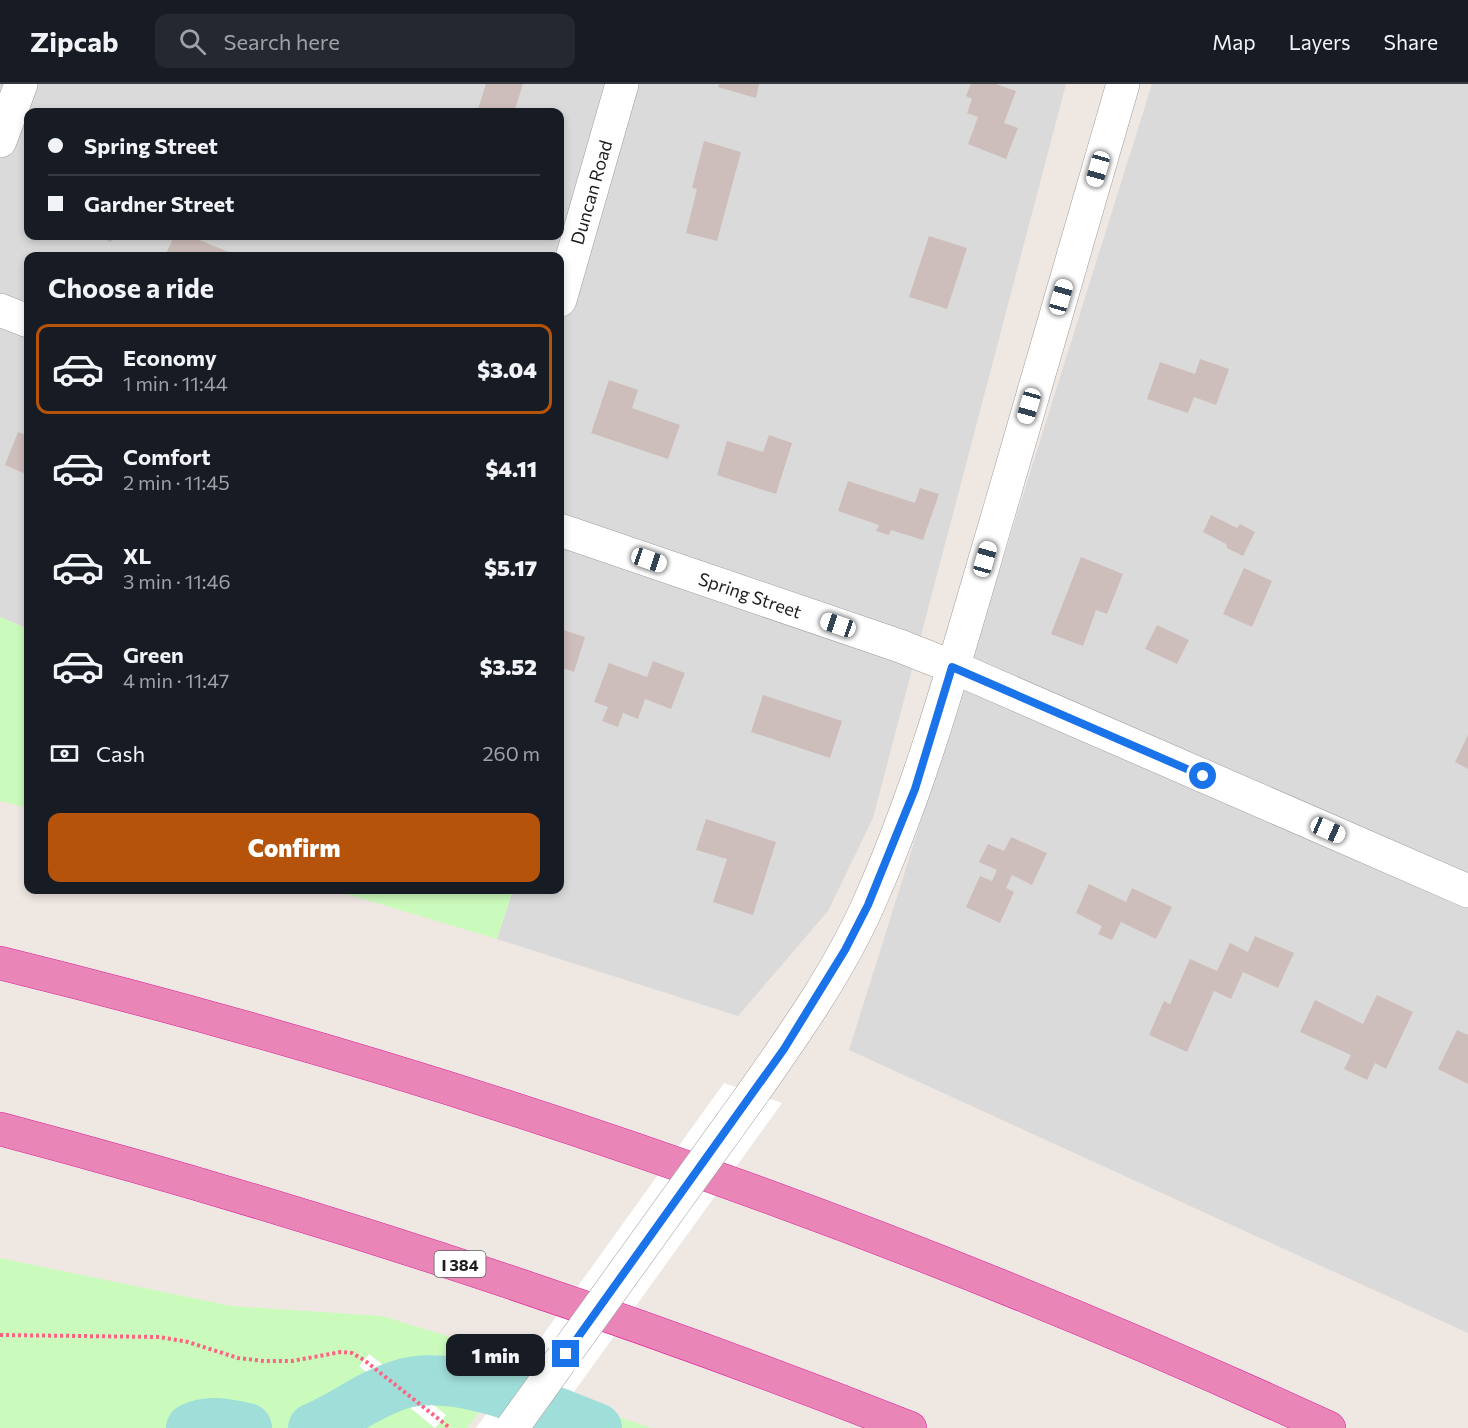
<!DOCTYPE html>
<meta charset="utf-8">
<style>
:root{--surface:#171b24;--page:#242831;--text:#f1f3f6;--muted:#9ea1a6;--line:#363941;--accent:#b45309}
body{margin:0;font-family:Commissioner,sans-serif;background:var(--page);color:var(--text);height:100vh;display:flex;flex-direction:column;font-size:22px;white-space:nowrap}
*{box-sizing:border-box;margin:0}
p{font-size:20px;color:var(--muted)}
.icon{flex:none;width:33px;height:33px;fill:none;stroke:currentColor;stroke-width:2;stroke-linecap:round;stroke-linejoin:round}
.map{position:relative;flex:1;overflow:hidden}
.panel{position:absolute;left:24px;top:168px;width:540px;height:642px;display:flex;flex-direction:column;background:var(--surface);border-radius:12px;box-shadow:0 3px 9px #0003}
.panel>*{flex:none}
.hud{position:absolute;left:24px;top:24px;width:540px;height:132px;border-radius:12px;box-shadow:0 3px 9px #0003;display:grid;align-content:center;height:132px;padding:0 24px;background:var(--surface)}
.end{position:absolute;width:27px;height:27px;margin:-14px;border:8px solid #1a73e8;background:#fff;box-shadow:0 0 0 3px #fff}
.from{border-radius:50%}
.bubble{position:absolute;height:42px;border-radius:12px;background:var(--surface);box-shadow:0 3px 9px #0003;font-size:20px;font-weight:800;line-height:42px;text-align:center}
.car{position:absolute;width:18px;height:36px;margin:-18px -9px;border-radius:8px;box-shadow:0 0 4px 2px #0007;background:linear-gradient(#fff 24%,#345 0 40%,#fff 0 76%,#345 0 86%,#fff 0)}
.hud b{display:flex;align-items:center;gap:21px;height:57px;font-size:22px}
.hud b+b{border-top:2px solid var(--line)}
.hud i{width:15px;height:15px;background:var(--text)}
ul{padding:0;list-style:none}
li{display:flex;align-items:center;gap:18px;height:90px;margin:0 12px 9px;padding:0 12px;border:3px solid transparent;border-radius:12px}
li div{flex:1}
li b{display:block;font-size:22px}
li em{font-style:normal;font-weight:800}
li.current{border-color:var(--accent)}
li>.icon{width:54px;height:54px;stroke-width:1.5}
h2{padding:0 24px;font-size:27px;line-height:72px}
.pay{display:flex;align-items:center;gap:15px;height:66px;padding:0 24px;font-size:22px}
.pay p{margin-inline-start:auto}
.cta{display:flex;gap:12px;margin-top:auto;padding:12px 24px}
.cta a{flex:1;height:69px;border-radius:12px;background:var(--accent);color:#fff;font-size:24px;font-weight:800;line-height:69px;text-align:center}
header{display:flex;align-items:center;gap:36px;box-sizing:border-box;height:84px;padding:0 30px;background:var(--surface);border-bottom:2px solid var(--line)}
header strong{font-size:28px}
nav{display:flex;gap:33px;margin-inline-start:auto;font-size:21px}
.search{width:420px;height:54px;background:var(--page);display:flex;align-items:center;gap:15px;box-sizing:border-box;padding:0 21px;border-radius:12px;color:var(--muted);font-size:22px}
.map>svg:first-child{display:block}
.residential{fill:#dbdada;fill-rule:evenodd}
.park{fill:#cbfbbc}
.pier{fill:#fff}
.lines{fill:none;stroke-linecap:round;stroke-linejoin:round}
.river{stroke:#a0ded9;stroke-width:50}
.building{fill:#cebebb}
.minor-casing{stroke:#9e9e9e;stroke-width:34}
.highway-casing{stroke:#de1d9b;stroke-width:34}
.path{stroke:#ff6383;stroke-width:4;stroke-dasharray:3 3;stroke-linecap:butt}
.minor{stroke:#fff;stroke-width:33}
.highway{stroke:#e986b7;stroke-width:33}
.minor-bridge-casing{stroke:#9e9e9e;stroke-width:34;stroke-linecap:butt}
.minor-bridge{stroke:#fff;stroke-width:33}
.route{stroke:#1a73e8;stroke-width:8}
.labels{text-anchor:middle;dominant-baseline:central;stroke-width:6;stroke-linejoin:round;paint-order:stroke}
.shield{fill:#fff;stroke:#616161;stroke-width:1.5}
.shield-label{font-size:16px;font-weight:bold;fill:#1d1d1d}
.street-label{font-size:18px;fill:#1d1d1d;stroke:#fff}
</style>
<header>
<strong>Zipcab</strong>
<div class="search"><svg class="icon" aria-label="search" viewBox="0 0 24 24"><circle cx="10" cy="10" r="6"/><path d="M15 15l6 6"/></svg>Search here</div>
<nav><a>Map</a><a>Layers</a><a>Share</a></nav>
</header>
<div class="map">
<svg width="1468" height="1344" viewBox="0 0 1468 1344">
<rect width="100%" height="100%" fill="#efe7e2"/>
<!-- residential -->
<path class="residential" d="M0 0H1066L873 734 828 827 738 932 497 855 513 806H560V172H28V545L0 533ZM28 28H560V152H28Z
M1152 0H1468V1249L849 966Z"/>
<!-- park -->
<path class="park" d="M0 533 28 545V724L0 717Z
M333 806H513L497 855Z
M0 1174 231 1222 382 1232 519 1274 467 1344H0Z
M575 1319 652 1344H554Z"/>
<!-- pier -->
<path class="pier" d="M724 999 782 1019 548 1344H476Z
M369 1270 446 1331 435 1344 359 1282Z"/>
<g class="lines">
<!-- river -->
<path class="river" d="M191 1344C209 1335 228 1340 247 1344
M313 1344C342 1332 368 1311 399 1301 454 1282 545 1324 597 1344"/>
</g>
<!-- building -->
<path class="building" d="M486 0H523L514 28H477Z
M719 0H759L756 14 718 3Z
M971 0H996L1016 7 1004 39 1018 44 1006 75 968 60 978 33 967 29 972 15 966 12Z
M704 57 741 68 717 157 686 149 697 105 692 104Z
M96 152H113L111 158Z
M174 152H189L239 172H165Z
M929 152 967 164 947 225 909 213Z
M1200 275 1229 285 1216 321 1194 313 1188 329 1147 315 1160 278 1195 290Z
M609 296 638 306 632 324 680 341 668 375 591 349Z
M18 348 28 352V391L5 381Z
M769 351 792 359 776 410 717 391 727 357 763 368Z
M848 397 915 419 920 404 939 410 923 456 891 446 889 451 876 447 879 441 838 427Z
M1211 431 1237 444 1240 440 1255 448 1243 472 1227 464 1226 460 1203 448Z
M1081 473 1123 490 1107 530 1096 526 1083 562 1051 550Z
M1244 484 1272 497 1252 543 1223 530Z
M1157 541 1189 556 1177 580 1145 565Z
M560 545 585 553 574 588 560 583Z
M653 577 685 589 671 625 645 615 638 635 623 629 618 643 602 637 608 623 594 618 609 579 647 593Z
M763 611 842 637 830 674 751 648Z
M1468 651V685L1455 678Z
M706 735 776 758 753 831 713 818 727 775 696 766Z
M1011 753 1047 769 1032 801 1012 791 1006 804 1014 808 1000 839 966 823 980 792 992 797 997 786 979 778 988 760 1004 767Z
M1089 800 1126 818 1132 804 1172 823 1156 855 1121 838 1112 856 1098 850 1102 842 1076 829Z
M1255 852 1294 869 1278 904 1243 888 1231 915 1214 907 1187 968 1149 951 1164 917 1170 920 1190 875 1217 887 1230 859 1248 868Z
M1377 911 1413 928 1386 985 1375 979 1367 996 1344 985 1351 971 1300 948 1315 916 1363 940Z
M1457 946 1468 951V1000L1438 985Z"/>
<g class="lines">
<defs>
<g id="minor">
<path d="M0 57 21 0"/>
<path id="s1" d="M560 216 622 0"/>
<path d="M0 226 28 237"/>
<path id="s2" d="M560 446 900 562 953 583 1468 807"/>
<path d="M753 1009C795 949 839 887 869 819 925 694 960 559 999 428 1040 285 1082 143 1123 0"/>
</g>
<path id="highway" d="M0 879C456 991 902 1147 1329 1344
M0 1045C309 1127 613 1227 910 1344"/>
</defs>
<!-- minor casing -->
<use href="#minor" class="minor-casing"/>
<!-- highway casing -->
<use href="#highway" class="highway-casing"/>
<!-- path -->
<path class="path" d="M0 1251 159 1253 188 1258 238 1274 264 1277H292L341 1268 352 1269 364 1276 450 1344"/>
<!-- minor -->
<use href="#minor" class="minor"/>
<!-- highway -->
<use href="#highway" class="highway"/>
<defs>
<path id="minor-bridge" d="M512 1344 753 1009"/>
</defs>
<!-- minor-bridge casing -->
<use href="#minor-bridge" class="minor-bridge-casing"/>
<!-- minor-bridge -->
<use href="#minor-bridge" class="minor-bridge"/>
</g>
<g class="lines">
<!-- route -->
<path class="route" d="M566 1270 784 965 845 866 868 821 915 705 952 583 1203 692"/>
</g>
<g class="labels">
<!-- shield labels -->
<rect class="shield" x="434.5" y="1167" width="51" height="26" rx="4.5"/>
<g class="shield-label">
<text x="460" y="1180">I 384</text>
</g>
<!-- street labels -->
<g class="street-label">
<text stroke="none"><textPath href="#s1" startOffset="112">Duncan Road</textPath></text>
<text stroke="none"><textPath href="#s2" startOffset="201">Spring Street</textPath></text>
</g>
</g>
</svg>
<i class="end from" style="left:1203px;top:692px"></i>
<i class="end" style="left:566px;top:1270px"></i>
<div class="bubble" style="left:446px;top:1250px;width:99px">1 min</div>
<i class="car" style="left:1098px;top:85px;rotate:196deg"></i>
<i class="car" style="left:1061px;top:213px;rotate:16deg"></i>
<i class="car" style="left:1029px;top:322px;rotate:196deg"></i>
<i class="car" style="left:985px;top:475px;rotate:16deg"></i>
<i class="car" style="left:649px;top:476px;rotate:109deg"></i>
<i class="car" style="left:838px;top:541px;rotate:289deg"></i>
<i class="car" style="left:1328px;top:746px;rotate:114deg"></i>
<div class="hud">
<b><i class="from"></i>Spring Street</b>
<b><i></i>Gardner Street</b>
</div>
<section class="panel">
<h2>Choose a ride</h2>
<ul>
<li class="current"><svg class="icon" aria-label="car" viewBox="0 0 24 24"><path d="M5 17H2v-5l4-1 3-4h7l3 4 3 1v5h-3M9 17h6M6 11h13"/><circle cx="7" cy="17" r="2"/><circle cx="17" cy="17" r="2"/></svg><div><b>Economy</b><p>1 min · 11:44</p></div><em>$3.04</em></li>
<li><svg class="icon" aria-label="car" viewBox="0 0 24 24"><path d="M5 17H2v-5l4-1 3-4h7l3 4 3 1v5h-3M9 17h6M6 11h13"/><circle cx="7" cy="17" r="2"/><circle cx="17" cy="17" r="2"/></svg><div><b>Comfort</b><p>2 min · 11:45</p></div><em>$4.11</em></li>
<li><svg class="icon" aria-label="car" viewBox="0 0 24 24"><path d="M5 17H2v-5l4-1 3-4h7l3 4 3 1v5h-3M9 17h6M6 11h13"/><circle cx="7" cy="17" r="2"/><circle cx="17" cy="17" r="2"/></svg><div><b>XL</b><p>3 min · 11:46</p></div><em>$5.17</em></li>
<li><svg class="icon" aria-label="car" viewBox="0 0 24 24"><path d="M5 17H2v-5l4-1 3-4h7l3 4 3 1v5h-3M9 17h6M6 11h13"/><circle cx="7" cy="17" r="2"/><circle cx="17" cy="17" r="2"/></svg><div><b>Green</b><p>4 min · 11:47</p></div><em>$3.52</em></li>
</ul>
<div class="pay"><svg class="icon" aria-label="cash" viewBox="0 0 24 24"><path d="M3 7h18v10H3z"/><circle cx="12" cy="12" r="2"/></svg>Cash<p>260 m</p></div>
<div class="cta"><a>Confirm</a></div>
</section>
</div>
